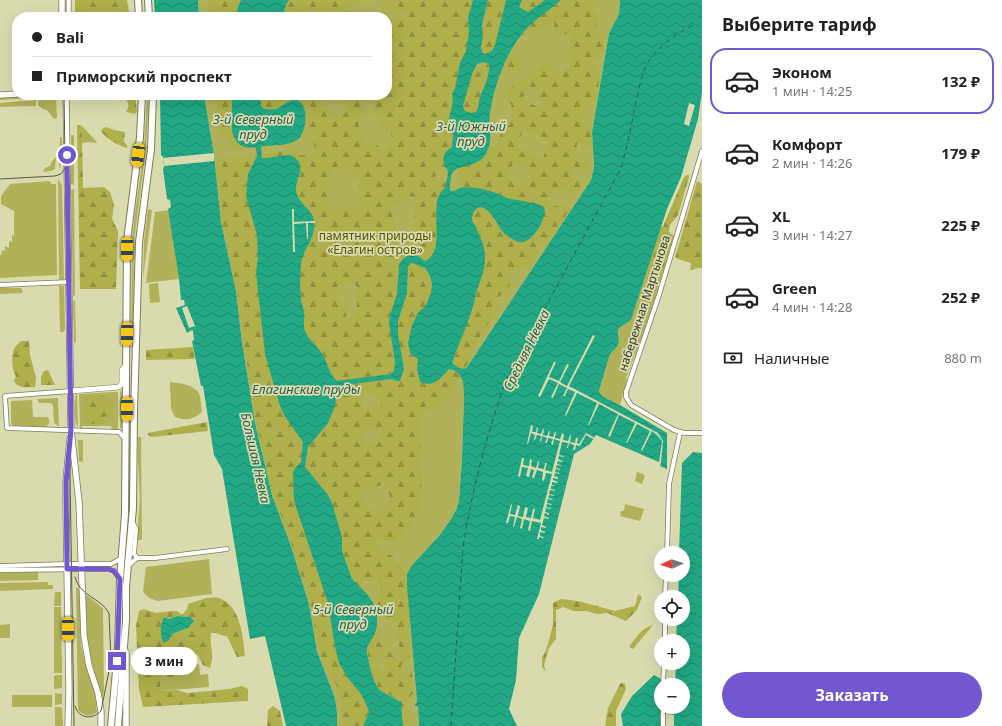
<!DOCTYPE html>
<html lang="ru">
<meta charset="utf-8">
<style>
:root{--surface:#fff;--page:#f2f2f2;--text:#222;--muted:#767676;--line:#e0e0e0;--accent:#7257d1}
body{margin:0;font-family:"Noto Sans",sans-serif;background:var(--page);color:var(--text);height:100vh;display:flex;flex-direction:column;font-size:15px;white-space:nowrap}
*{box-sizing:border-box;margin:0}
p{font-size:13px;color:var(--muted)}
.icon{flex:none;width:22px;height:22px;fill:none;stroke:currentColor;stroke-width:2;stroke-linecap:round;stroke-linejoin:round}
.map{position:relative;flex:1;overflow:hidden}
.panel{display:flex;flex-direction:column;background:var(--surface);width:300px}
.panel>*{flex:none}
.hud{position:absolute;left:12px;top:12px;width:380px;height:88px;border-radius:16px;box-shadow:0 4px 16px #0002;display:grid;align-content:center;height:88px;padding:0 20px;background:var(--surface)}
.needle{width:26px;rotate:266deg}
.buttons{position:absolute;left:654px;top:546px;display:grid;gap:8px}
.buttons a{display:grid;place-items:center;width:36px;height:36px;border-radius:50%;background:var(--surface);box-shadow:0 4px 16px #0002;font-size:20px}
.end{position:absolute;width:18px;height:18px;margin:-9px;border:5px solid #7257d1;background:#fff;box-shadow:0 0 0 2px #fff}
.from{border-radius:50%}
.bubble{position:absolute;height:28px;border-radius:14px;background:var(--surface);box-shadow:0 4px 16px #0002;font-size:13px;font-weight:700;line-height:28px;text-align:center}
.car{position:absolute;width:12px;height:24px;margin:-12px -6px;border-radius:5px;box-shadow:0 0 3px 1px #0007;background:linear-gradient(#f5c518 24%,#345 0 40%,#f5c518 0 76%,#345 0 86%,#f5c518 0)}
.hud b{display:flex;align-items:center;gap:14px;height:38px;font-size:15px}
.hud b+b{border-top:1px solid var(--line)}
.hud i{width:10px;height:10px;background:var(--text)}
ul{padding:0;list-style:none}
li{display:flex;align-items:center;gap:12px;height:66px;margin:0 8px 6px;padding:0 12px;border:2px solid transparent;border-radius:16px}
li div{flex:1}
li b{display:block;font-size:15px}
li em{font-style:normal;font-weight:700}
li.active{border-color:var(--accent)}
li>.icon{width:36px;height:36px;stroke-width:1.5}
h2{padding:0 20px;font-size:18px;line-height:48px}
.pay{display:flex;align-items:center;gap:10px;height:44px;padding:0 20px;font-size:15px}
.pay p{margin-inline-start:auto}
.action{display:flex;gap:8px;margin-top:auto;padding:8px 20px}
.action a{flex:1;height:46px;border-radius:24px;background:var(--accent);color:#fff;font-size:16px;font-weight:700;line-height:46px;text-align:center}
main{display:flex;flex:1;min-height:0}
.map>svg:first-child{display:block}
.green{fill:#b1b15a}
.forest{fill:url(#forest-firs);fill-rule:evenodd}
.water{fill:url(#water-waves);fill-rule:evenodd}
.pier{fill:#d9dbaf}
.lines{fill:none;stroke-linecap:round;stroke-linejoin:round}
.stream{stroke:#22a884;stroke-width:1.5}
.ferry{stroke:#2c5e4d;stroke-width:1;stroke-dasharray:5 4;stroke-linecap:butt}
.minor-casing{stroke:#7b7c54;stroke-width:5.5}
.tertiary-casing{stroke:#7b7c54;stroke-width:6}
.secondary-casing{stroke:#7b7c54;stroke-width:7}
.primary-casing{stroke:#7b7c54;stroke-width:8}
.minor{stroke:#fff;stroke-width:4}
.tertiary{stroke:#fff;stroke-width:5}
.secondary{stroke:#fff;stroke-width:5.5}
.primary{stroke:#fff;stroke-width:6}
.tram{stroke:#585943;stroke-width:1}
.route{stroke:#7257d1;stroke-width:5}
.labels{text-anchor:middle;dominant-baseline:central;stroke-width:3.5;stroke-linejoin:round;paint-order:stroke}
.park-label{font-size:12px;fill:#565607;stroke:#d9dbaf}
.street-label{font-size:12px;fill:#3d3e2c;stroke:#d9dbaf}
.water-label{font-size:13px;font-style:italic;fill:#2c5e4d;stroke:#d9dbaf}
</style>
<main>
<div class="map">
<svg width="702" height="726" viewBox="0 0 702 726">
<defs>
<pattern id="forest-firs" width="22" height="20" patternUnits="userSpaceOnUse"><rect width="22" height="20" fill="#afaf4b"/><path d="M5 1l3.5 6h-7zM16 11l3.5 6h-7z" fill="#90903f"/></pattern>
<pattern id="water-waves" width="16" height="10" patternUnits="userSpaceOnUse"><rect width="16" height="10" fill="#22a884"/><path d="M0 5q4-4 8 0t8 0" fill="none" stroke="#1f8a6c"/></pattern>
</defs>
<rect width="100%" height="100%" fill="#d9dbaf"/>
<!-- green -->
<path class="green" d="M198 0H620L619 14 609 33 592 132 594 167 591 180 461 376 464 386V398L462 458 459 501 456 510 451 519 439 536 412 565 407 574V586L417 702 414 705 418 707 419 726H337V712L335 698 317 651 309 604 291 546 272 495 255 423 242 342 236 291 221 222 214 154 204 95H387V17H199Z
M41 95 56 96 0 100V98Z
M147 95H149L146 149 134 241 133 336H131L132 242 134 221 144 149Z
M54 98 56 100 57 118 54 119 47 110 43 109 38 105V100Z
M36 100V106L0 107V103Z
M80 125 82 126 97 142 96 143 89 142 82 143Z
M71 135H74V185L71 184Z
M60 137H62V164L59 168Z
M56 157 55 169 51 171 43 172 45 168 50 166 52 161Z
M58 179 62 185 64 279 59 280Z
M50 181 51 184H56L57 275 0 278V255H1L2 250 5 251V246L9 248V241L12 242V235L14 236V211L1 204V196L10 184Z
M74 189 75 296 73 295 71 190Z
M148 209 152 210 143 279 144 241Z
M169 210 179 279 146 283 155 212Z
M661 226 674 236 648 322 626 378 627 379 620 405 602 396 599 391 610 354 617 347 619 339 618 333 619 328 631 320Z
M158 283 160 302 150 303 149 284Z
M59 285 64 286 65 330 63 332H60Z
M0 288H21L23 291 22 293 0 294Z
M75 300 76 343 74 342 73 301Z
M170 382C179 383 193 384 199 393 201 398 201 406 202 412 193 420 186 421 175 417L171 409Z
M120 390 123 394V425L120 429Z
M114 392H117L118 394V430H112L111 426H82V429L80 428 79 394Z
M77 393 78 427C74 423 73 398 77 393Z
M58 398 59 427 54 423 53 405 51 403H39L37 399Z
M32 400 33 417H47C51 420 49 425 46 427L13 426 11 422V401Z
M138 437H141L142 539 140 540H137L140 496 138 462Z
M78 440H83V462L79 461Z
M637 472 643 474 645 476 642 484 635 481Z
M625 504 644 509 640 521 620 516 621 511H624Z
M209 559 212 594 158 601 149 598 143 592 146 567Z
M38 572V580L0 581V573Z
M48 582V585H53V589L0 591V583Z
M76 587 79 589 81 645 84 658 95 693 97 712C90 718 84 716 78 710Z
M55 592H61V606H54Z
M85 594 99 605 103 609 104 691 102 699 87 644Z
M54 607H61L62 673H54Z
M10 624V638H0V625Z
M199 664 200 675 208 674 209 687 161 691 160 678 179 677 178 666Z
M57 675H62V688L54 689V676Z
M55 693 62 694V704L55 705Z
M12 695H52V707H12Z
M55 707H60L62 708 63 726H55Z"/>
<!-- forest -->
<path class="forest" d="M75 0H127L130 17H75Z
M208 0H241L237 10 235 17H208Z
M289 0H359L346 10 348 17H341C335 8 324 9 318 17H283L286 4Z
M377 0H473L468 17 469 32 466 51 460 63 455 88 452 94 453 102 448 122 453 135V141L445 166 447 168 437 171 435 177 436 180 446 182V186L436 235V247L429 259 425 261C410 253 400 253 398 273 398 279 399 284 398 289 397 300 389 311 390 322 390 339 396 355 394 372L391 374 337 381C330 375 328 365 324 357 319 347 310 342 305 332 302 326 305 318 304 311 304 308 302 305 301 302 299 288 299 270 303 257L306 207C302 202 297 197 296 191 295 180 305 173 298 163 296 159 295 157 292 155L264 158 261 156 263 154 285 151 289 153 299 152 300 156 309 153V156L316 154 310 129 305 125V109L285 103 276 109H264L261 106 260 95H277L286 97V95H328L321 103 322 110H327L330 112 341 115 347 112 346 103 350 100V95H356L357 99 363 100 364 112 359 116V126L365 143H373L385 150 392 142 391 132 382 127 374 111 375 95H387V53L400 48 395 42 387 41V23L389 21 406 18 408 13C391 14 391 8 377 0ZM334 168H352L353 179H359L360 208 329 209 328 179ZM409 196 415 197C415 213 409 233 422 247L419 251H416L415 247 411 245 401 249C397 243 397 231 395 224 394 218 391 214 390 209ZM344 282H353L358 288 356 316 347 321 345 305C337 300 336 296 337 287Z
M488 0H506L495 45 492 51 484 54 482 52 481 47 483 37 482 24Z
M522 0H545L528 12 519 7Z
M561 0H598L592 3 594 11 599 14 597 27V35C607 43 604 46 602 58L594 60 593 67 600 78 596 101 587 103 582 119 583 125 589 126 591 129V149L582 150V142H578L577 144 575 159 589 158 590 164 587 172 573 167 571 176 583 183 574 195 564 188 556 193 549 194 548 200 552 207 557 206 560 202H563L571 208 545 244H538L536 247 538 252C535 259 530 265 522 267 521 267 517 267 516 268 509 272 512 282 509 288 507 293 497 295 497 301 497 303 498 305 499 307L474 346C473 352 468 365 464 369L459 368 452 363 475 301 485 259 481 239 472 218C479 189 497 225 504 233 506 235 509 236 511 239L538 204 507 198C494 190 478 189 463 188 462 181 458 176 457 169L486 155 489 147 496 146 503 128 510 125C513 109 513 105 504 92L547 62 558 73H562L569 67C570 55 569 43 571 32L558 36 555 31 554 22 532 33 522 35 530 25ZM529 86 540 91 537 97 544 102 542 108 525 102 523 98ZM523 130 549 140 543 158 516 148ZM514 163 528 168V171L532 176 530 183 527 185C520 184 513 184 509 178L512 165Z
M510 53 518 57 522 62 521 70 500 74 503 64Z
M483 62 489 64C490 73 485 86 481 94 478 100 480 106 476 112L471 113 465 111 463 106 472 74 477 64Z
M124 95H135L137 111 135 114 126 112C131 104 127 102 124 95Z
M213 95H232V131L234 137 245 147H254L257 150C244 150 232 153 227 139H220Z
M77 125H80L82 136 83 188 104 187 110 192 114 204 112 219 118 231 116 289H80Z
M106 127 114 130 125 132 124 142 127 145V148C117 145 109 140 101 132L102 129Z
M257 156C256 160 253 163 251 166 240 194 252 209 257 235 259 247 257 260 256 272L274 391 284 415 303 442 301 462 295 468 298 514 328 603 336 654 339 663 361 694 368 708 369 713 363 726H343L340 694 334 680 326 670 319 651 310 603 292 545 273 493 269 479 256 422 244 343 237 292 222 222 216 162 217 159 231 158H243Z
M687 175H689V177L678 215 670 225 669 232 671 234 672 237 663 269 656 276H653L648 272 662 229 684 177Z
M697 181 701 183 702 186V268H697L693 270H690L691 263 675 258Z
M412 263C433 265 436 288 427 304 425 307 420 310 418 313 415 320 412 344 410 353L418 359 417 369 420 382C433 388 441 378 449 369L454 370 461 376 439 408 433 411H426L422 414 419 419 422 455 419 460V468L422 472 421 500 415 517 409 527 402 533 401 538 391 542 378 539 376 546 383 552 393 556 398 565 407 573 410 623 408 632 410 660 404 661 401 665 403 671 412 673 413 693 407 701 403 703V706L408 709V726H403L401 702 378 688 370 668V665L376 664 377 668 385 670 387 667 383 656 378 655 376 658V663L369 664C367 652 367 642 376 633L379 634 380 644C383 648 388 650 391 653 393 656 394 658 398 661L402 659 399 645 397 622C394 621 391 621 388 620 381 616 376 606 378 598 379 592 382 589 381 583L376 582 371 583 369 579 365 578 363 581 361 588 352 580 350 570 345 559 342 551V537L328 495 305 468 308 447 328 423 337 391 341 387 344 385 392 379 397 381 400 380 404 369 398 334V321L409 284 408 266ZM365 391H371V395L378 397V395L379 400H381V408H362V403ZM380 426 382 432 379 435 377 445 373 442 364 447 363 432 376 429ZM385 484 390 496C379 525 378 507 362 505L361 491Z
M21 341H29L30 355 36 378 35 387C27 387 18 389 14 381L16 376C12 370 11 356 14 349 15 346 19 343 21 341Z
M193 347 195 359 146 360V350Z
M48 370 55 385H41V377L44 371Z
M99 395 103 396 104 401 110 402 112 404 107 410 113 414 114 418 111 419 104 416 105 423 104 424H87L84 423 85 414 83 408 85 400 83 398 92 396Z
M207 422 208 431 152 437 148 435V433Z
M638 594 642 597 637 610 626 621 607 613 597 614 587 611H574L563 607 556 610V639L549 648 544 665 546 672 542 667V658L546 650 553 625V603L561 599 578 601 615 611 635 606Z
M206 598C210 598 215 597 219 598 241 606 243 637 245 656L237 657 227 636C222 637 218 632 211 633 209 647 215 653 210 668L203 665 197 654 180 658 178 666 179 677 160 678 161 691 176 690 188 693 229 689 242 686 248 689V701L143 707 139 689 136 626 139 611 143 609 156 613 172 611H177L181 614H183L187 609 188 604ZM177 616 190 617 188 628 172 634 169 640 164 617 169 619Z
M653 625 633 649 629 647C636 638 641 628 653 625Z
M622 683 625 684 626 689 616 711V726H605L608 708 620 684Z
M273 706 280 711 283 726H267L268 710Z"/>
<!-- water -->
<path class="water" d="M154 0H198L199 17H155Z
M241 0H289L286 4 283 17H235L237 10Z
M473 0H488L482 24 483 37 481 47 482 52 485 54 492 51 495 45 506 0H522L519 7 528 12 545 0H561C551 9 540 16 530 25 507 48 495 82 490 113 488 124 493 138 488 149 481 170 458 163 452 173 451 176 451 179 450 182 450 186 449 187 451 191 456 191 457 189 460 188 472 185 497 192 507 198L538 204 544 207C548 217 532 245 519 242 515 241 506 236 504 233 498 227 484 194 473 213 473 214 472 218 472 219 472 222 475 225 476 227 480 238 486 247 485 259 485 271 479 283 476 294 471 318 460 340 452 363L459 368 464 369 467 367 591 180 594 167 592 132 609 33 619 14 620 0H702V92L698 119 681 177 667 209 631 320 619 328 618 333 619 341 617 347 610 354 599 391 602 396 620 405 667 433V469L660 466 661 463 596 435 590 444 574 454 539 594 519 638 516 680 509 709 517 726H419L418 707 414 705 417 702 407 586V574L412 565 439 536 451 519 456 510 459 501 462 458 464 398C464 386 464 371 449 369 441 378 434 388 420 382L417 369 418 359 410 353 408 343 412 325 418 313 426 305 431 293 432 284 430 276 425 268C420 267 417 264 412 263L408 266 407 293 398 321V334L404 369 400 381H397L392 379 344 385 341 387 337 391 335 406 328 423 308 447 305 467 328 495 332 503 342 537V551L352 579 367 594 372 601 375 607 377 615V625L375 634 367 647V653L370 668 375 683 378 688 381 691 401 702 403 726H363L369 713 368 708 361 694 348 678 339 663 335 647 328 603 294 501 293 473 295 468 301 462 303 442 284 415 279 403 265 354 256 272 258 257 257 235 246 196 248 174 257 156 256 148C252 147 249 148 245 147 238 146 234 138 232 131V95H260L261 106 264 109C268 109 273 110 276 109 283 106 288 99 296 100 310 102 307 134 297 140 288 146 273 145 263 146L261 147 262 158C270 159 289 152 294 157 308 168 295 178 296 190 297 203 313 209 314 221 316 239 302 250 301 265 300 276 300 289 301 301 302 305 304 308 304 312 305 319 302 327 306 333 310 342 320 348 324 357 328 365 330 375 337 381L391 374 394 371 395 362 389 323 390 315 397 294 399 265 402 260 407 256 413 255 418 256 425 261C449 250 425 202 445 188 446 183 448 177 448 172 447 167 447 171 445 166 441 158 445 151 452 147L453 135 448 122 453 102 452 94 455 88 460 63 466 51 469 32 468 17ZM483 62 489 64C490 73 485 86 481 94 478 100 480 106 476 112L471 113 465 111 463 106 472 74 477 64ZM689 103 695 105 689 126 684 124Z
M160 95H204L214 154 221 222 236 291 242 342 255 423 272 495 291 546 309 604 317 651 335 698 337 712V726H286L265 636 250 639 222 469 214 455 203 386H201L192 341 194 340 193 331 192 330 187 333 176 308 185 305 184 300H181L179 279 168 209 171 207 170 200 167 199 163 169 164 167 163 157 161 155Z
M693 452 702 453V726H674V715L660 713V726H623L621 714 632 696 654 675 661 679V707H683V685H675L676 663H683V641H676L677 619H683V597H678L679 575H683V553H679L682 463Z
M177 616 190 617 194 621 188 628 172 634 169 640 163 643C160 633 160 626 164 617L169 619Z"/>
<!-- pier -->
<path class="pier" d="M214 153V161L164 166 163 158Z
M292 209H294V222L315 221V223H308V239H307L306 223 294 224 295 252H293Z
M187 306 195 326 189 328 182 308Z
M593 335 595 336 569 386 658 433 663 441 661 463H659L662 441 657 435 652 431 642 451 641 450 650 431 637 424 627 443H626L635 423 619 415 610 437 608 436 618 414 599 404 589 425H588L597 403 577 393 566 416 565 415 575 392 568 389 565 396H563L567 388 559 384 553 398 551 397 558 383 549 379 540 397 538 396 554 362H556L549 377 559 381 567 364 569 365 560 382 567 386Z
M531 425 533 426 532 432H536L537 427 538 428 537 433 541 434 543 429H544L543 435 547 436 549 431H550L549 436 553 437 555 432H556L555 438 560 439 562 433 564 434 563 440 568 441 570 435H571L570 442 575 443 576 438H578L577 443 579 444 586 433 595 438 594 439 591 438 590 440 591 438 586 435 580 446 576 445 575 450H573L574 445 569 443 568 448H567L568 443 562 442 559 455 564 456 563 457 559 456 558 459 563 461 562 462 558 461 557 464 561 465V466L557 465 556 468 560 469V470L556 469 555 472 560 473 559 474 555 473 554 476 558 477V479L553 478V480L558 482 557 483 552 482V485L556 486H551V489L555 490V491L550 490 549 494 554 495V496L549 495 548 498 553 499 552 500 548 499 547 503 552 504 551 505 547 504 546 507 551 508V509L546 508 545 512 549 513V515L545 513 544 516 549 518 548 519 544 518 542 525 546 527V528L541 527V530L545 532V533L540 532V536L544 537 543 538 539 537V539H537L541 523 532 521 530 531 528 530 530 521 524 519 522 529 520 528 522 519 517 517 514 527H513L515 517 510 516 508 523H506L511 504 512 505 510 514 515 515 518 505 520 506 518 516 523 517 525 507 528 508 526 517 531 518 533 509H535L533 518 540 520 552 474 546 473 544 481 542 480 543 472 537 470 534 478H532L534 470 531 469 529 477 526 476 528 468 522 467 520 477 518 476 522 458H524L523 465 529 466 530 459 532 460 531 466 536 468 538 461H539L538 468 544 469 545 463H547L545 470 552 472 560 441 554 439 553 445 551 444 553 439 548 438 547 443H545L547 438 542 436 541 442 540 441 541 436 537 435 535 440H534L535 435 531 433 528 444H527Z"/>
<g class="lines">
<!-- stream -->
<path class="stream" d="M347 12 348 17
M401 705H403"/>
<!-- ferry -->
<path class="ferry" d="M451 726 463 547C472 490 487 434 506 380L621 168C627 146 632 124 636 101 639 90 641 76 646 66 657 46 676 34 695 24"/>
<defs>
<path id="minor" d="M702 151 659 295 626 392V397L631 405 674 430 684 433H702
M0 285 69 282
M71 391 5 396 7 428 119 432 125 439
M667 553 669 484 680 433
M137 558H155L227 549
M0 566 67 564H111L122 558
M128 566 137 558 134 554 136 529 133 523
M0 570 108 569 114 571 120 579
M665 597 666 575
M665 641V619
M663 685 664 663
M663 707V726"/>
<path id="tertiary" d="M71 391 119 387 122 383V370L126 365"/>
<path id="secondary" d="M62 0V17
M68 0V17
M0 95 17 94
M66 95 71 430 79 502 84 636 89 666 98 693 101 711V726
M68 726 69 691 66 505V481L70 439
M126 726V652"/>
<path id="primary" d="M138 0 139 17
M148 0 149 17
M111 726 118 649 120 579 125 514 127 241 140 137 142 95
M118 726 126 620V587L133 508 134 411 139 242 151 149 153 95"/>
</defs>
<!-- minor casing -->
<use href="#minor" class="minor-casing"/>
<!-- tertiary casing -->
<use href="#tertiary" class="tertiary-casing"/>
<!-- secondary casing -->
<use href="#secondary" class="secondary-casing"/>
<!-- primary casing -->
<use href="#primary" class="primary-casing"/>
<!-- minor -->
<use href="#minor" class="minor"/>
<!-- tertiary -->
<use href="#tertiary" class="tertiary"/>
<!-- secondary -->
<use href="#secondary" class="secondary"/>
<!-- primary -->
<use href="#primary" class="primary"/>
<!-- tram -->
<path class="tram" d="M66 0V17
M64 95 74 726
M0 179 55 176 61 174 67 165
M75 577C79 596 101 598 109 613L111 661 101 711C92 720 79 719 75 706"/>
</g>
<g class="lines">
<!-- route -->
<path class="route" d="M67 155 71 430 66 482 67 569H108L114 571 120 579 117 661"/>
</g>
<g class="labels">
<!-- park labels -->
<g class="park-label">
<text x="375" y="235">памятник природы<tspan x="375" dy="14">«Елагин остров»</tspan></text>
</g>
<!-- street labels -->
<g class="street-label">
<text transform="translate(644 303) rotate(-72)">набережная Мартынова</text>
</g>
<!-- water labels -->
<g class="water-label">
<text x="253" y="119">3-й Северный<tspan x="253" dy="15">пруд</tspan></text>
<text x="471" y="126">3-й Южный<tspan x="471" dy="15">пруд</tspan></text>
<text transform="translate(526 350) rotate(-64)">Средняя Невка</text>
<text x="306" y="389">Елагинские пруды</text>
<text transform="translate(256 458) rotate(77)">Большая Невка</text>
<text x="353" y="609">5-й Северный<tspan x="353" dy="15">пруд</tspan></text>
</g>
</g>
</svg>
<div class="buttons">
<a><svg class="needle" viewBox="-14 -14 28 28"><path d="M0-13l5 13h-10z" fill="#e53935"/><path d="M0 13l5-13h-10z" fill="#767676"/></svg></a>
<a><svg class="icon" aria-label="locate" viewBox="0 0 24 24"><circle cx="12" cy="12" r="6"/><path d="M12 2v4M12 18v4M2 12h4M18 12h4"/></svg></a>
<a>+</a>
<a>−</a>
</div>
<i class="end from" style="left:67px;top:155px"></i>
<i class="end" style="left:117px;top:661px"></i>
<div class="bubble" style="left:131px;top:647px;width:66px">3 мин</div>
<i class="car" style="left:138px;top:155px;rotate:187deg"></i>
<i class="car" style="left:127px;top:249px;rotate:181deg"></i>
<i class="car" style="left:127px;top:334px;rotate:181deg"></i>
<i class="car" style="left:127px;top:409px;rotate:180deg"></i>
<i class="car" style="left:68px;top:629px;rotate:179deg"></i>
<div class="hud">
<b><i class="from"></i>Bali</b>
<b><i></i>Приморский проспект</b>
</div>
</div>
<section class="panel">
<h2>Выберите тариф</h2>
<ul>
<li class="active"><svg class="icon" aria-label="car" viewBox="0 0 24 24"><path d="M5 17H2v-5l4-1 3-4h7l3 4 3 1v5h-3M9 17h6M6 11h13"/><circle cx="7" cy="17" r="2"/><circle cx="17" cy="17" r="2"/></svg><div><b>Эконом</b><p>1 мин · 14:25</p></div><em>132 ₽</em></li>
<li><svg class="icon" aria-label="car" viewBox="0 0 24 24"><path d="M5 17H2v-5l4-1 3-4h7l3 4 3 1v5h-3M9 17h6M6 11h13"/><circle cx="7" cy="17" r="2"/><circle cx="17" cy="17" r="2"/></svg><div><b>Комфорт</b><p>2 мин · 14:26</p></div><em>179 ₽</em></li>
<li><svg class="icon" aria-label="car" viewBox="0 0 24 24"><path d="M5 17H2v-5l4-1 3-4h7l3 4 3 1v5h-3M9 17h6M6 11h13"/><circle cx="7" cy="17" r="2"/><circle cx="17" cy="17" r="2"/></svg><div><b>XL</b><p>3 мин · 14:27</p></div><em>225 ₽</em></li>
<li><svg class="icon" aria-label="car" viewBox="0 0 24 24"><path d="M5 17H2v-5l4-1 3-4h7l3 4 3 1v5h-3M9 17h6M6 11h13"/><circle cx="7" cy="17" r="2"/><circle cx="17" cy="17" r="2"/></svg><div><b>Green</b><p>4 мин · 14:28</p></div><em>252 ₽</em></li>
</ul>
<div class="pay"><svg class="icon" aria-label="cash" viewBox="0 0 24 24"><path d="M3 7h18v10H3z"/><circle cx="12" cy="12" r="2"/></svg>Наличные<p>880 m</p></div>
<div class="action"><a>Заказать</a></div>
</section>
</main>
